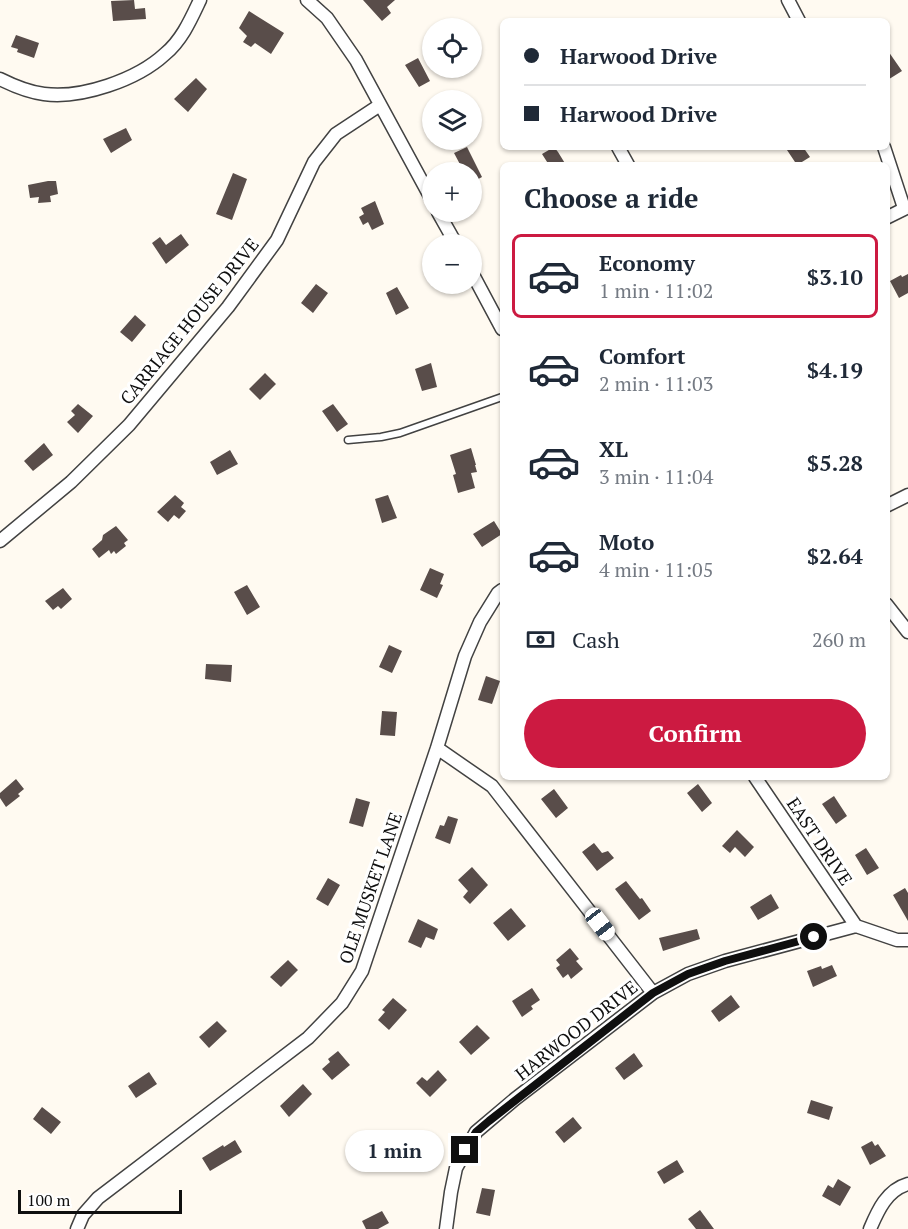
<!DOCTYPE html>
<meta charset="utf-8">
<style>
:root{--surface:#fff;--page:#f2f2f3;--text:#1f2937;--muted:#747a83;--line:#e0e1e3;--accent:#cc1a41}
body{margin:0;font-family:"PT Serif",serif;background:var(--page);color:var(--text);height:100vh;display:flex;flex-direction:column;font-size:22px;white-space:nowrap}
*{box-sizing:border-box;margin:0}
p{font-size:20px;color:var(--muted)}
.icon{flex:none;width:33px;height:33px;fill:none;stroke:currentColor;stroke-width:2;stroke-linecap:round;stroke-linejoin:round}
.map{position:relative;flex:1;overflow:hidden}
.drawer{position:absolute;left:500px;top:162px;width:390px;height:618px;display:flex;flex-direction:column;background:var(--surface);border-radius:9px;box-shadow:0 2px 4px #0004}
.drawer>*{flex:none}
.hud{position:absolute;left:500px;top:18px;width:390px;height:132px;border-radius:9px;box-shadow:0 2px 4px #0004;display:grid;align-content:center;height:132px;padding:0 24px;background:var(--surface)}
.tools{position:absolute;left:422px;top:18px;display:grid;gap:12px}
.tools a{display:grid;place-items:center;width:60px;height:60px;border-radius:50%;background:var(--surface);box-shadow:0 2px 4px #0004;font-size:30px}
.scale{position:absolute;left:18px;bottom:15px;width:164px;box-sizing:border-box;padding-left:6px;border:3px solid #0f0f0f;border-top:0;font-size:16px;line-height:21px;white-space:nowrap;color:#0f0f0f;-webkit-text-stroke:4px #fff;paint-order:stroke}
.end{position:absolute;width:27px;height:27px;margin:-14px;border:8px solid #0f0f0f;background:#fff;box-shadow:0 0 0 3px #fff}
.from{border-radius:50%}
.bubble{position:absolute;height:42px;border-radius:21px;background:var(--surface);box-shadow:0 2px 4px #0004;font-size:20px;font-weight:700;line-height:42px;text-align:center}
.car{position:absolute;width:18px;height:36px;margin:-18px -9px;border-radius:8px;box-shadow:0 0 4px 2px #0007;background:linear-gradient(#fff 24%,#345 0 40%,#fff 0 76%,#345 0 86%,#fff 0)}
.hud b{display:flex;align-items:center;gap:21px;height:57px;font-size:22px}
.hud b+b{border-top:2px solid var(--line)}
.hud i{width:15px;height:15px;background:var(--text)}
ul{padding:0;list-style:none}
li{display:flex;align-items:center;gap:18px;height:84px;margin:0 12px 9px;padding:0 12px;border:3px solid transparent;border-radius:9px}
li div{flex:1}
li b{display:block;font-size:22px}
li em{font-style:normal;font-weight:700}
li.on{border-color:var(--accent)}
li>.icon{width:54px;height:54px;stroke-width:1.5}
h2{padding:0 24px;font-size:27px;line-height:72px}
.pay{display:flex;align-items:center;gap:15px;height:66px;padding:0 24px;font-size:22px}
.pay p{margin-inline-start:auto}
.action{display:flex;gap:12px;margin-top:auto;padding:12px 24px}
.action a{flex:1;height:69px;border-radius:36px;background:var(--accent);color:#fff;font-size:24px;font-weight:700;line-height:69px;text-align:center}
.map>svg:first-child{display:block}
.building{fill:#594d4a}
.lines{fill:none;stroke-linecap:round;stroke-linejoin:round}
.service-casing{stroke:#424242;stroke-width:9}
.minor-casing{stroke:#424242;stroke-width:15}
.service{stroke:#fff;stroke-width:6}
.minor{stroke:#fff;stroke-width:12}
.route{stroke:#0f0f0f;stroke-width:8}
.labels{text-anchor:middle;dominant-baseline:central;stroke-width:6;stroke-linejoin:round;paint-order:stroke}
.street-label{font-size:18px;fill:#0f0f0f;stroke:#fff}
</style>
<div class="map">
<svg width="908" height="1229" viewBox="0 0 908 1229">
<rect width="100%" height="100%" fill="#fffaf1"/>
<!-- building -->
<path class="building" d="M134 0 135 9 145 8 146 19 113 21 111 1Z
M363 0H395L387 7 391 13 382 21Z
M249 11 284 33 271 54 255 43 251 47 243 42 247 36 239 28Z
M16 35 39 43 34 58 17 52 18 49 11 47Z
M886 48 902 71 886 81Z
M418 58 430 81 419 87 405 65Z
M196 78 207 89 188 112 174 99Z
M126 128 132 140 111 153 103 139Z
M467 147 482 177 471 183V172L463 170 454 153Z
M554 147 558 152 566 165H549L542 154Z
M785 147H803L810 157 797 165Z
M233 173 247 179 232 220 216 214Z
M48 181H56L58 194 50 196 51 202 38 203 39 197 30 198 28 185Z
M375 201 384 224 372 230 368 222 363 225 359 217 364 214 361 208Z
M181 234 189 245 166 264 152 243 160 237 166 245Z
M908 274V293L899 298 890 281 901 275 902 277Z
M316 284 328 293 313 313 301 303Z
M397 287 409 308 396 315 386 293Z
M135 315 146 325 132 342 120 332Z
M431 363 437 387 422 391 415 369Z
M265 373 276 384 260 400 249 389Z
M78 404 93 416 78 433 67 422 75 415 71 411Z
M333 404 348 424 337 432 322 411Z
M44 443 53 455 33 471 24 461Z
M471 448 476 465H475L477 472 471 473 475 488 458 493 453 475 456 474 450 455Z
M230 450 238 464 217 475 210 462Z
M175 495 184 503 181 507 186 511 179 519 174 515 168 522 157 512Z
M388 495 397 518 382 523 375 499Z
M494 521 502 534 482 547 473 534Z
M116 526 128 540 124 543 126 546 116 554 114 551 111 554 109 550 99 558 92 549 102 540 103 535Z
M430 568 444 574 440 584 443 585 437 598 420 590Z
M247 585 260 607 247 615 234 592Z
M63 588 72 599 61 609 58 606 53 610 45 601Z
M389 645 402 651 392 673 379 667Z
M206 664 232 665 231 682 205 679Z
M486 676 500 681 492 704 478 700Z
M382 711 397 712 395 736 380 735Z
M16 779 24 789 18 794 20 796 6 807 0 798V793Z
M698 784 712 803 702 812 687 793Z
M554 789 568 808 556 818 541 799Z
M834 796 847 816 836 824 822 804Z
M356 798 370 802 363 827 349 823Z
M448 816 458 819 450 844 435 838 440 825 444 826Z
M737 830 754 847 745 857 735 847 730 853 722 846Z
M594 843 602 853 608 851 614 858 597 871 582 852Z
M866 848 879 868 867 875 855 855Z
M472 867 488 885 470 904 463 897 468 891 458 880Z
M328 878 340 885 328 906 316 899Z
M626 881 640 899 642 898 651 911 639 920 615 889Z
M905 888 908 893V921L893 895Z
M771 894 779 908 758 920 750 907Z
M511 908 526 926 508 941 493 923Z
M418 919 438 929 434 940 426 937 421 948 408 942Z
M697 929 700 939 663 951 659 938Z
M570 948 579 959 576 961 583 969 571 979 568 974 563 978 556 968 560 965 556 960Z
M288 960 298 970 281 987 270 977Z
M832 965 837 976 813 987 807 971 821 966 822 969Z
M532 988 540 1000 531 1006 533 1009 522 1017 512 1001Z
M731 995 740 1007 719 1022 711 1011Z
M393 998 407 1010 389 1030 378 1020 385 1012 382 1010Z
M217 1021 227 1031 209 1048 199 1037Z
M477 1025 490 1038 471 1055 459 1042Z
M338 1051 350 1065 332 1080 322 1069 330 1062 328 1059Z
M634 1053 643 1066 624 1080 615 1068Z
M438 1070 447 1080 430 1097 416 1083 422 1077 427 1081Z
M149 1072 157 1084 136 1098 128 1086Z
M303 1084 312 1094 289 1117 280 1106Z
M811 1100 833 1107 829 1120 807 1113Z
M42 1107 61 1122 51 1134 33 1119Z
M573 1117 582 1128 564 1143 555 1132Z
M389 1139 397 1141 395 1147 400 1148 393 1171 380 1167Z
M235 1140 242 1152 210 1171 202 1158 223 1145 224 1147Z
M872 1141 875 1146 878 1144 886 1156 870 1165 861 1147Z
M677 1160 684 1172 664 1184 657 1172Z
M838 1179 851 1187 840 1206 822 1196 828 1185 833 1188Z
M482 1188 495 1190 490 1216 476 1213Z
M700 1210 714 1229H696L688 1219Z
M382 1211 389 1223 378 1229H366L362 1221Z"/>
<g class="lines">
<defs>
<path id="service" d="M348 440 381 437 400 433 502 397"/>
<path id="minor" d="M307 0 327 18 356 60 432 200
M788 0 799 21
M0 79C14 86 28 92 44 94 81 99 137 80 165 54 182 40 191 19 200 0
M618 147 628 165
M884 147 904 208
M438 212 456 244
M886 218 908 207
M471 271 502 329
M886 506 908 495
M0 541 71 482 129 425 228 307 277 240 314 162 336 134 380 105
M886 604 908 632
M437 748 492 786 653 993
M755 777 856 926
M77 1229 83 1215 98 1198 308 1038 342 1003 362 971 437 748 465 656 480 622 498 593 502 590
M446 1229 451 1192 456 1168 476 1132 515 1099 653 993 688 974 725 961 856 926 897 940H908
M870 1229C878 1210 887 1190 908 1184"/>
</defs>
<!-- service casing -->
<use href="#service" class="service-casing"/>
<!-- minor casing -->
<use href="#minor" class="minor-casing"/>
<!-- service -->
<use href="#service" class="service"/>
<!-- minor -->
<use href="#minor" class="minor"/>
</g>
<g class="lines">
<!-- route -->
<path class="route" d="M465 1150 476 1132 489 1121 653 993 688 974 725 961 814 937"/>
</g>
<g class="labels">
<!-- street labels -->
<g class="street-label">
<text transform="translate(189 321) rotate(-51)">CARRIAGE HOUSE DRIVE</text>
<text transform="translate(820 841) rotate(56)">EAST DRIVE</text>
<text transform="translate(370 888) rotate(-71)">OLE MUSKET LANE</text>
<text transform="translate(576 1030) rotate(-38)">HARWOOD DRIVE</text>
</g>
</g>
</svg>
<div class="tools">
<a><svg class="icon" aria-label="locate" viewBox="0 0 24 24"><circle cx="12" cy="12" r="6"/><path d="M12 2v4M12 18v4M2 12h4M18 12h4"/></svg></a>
<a><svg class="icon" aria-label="layers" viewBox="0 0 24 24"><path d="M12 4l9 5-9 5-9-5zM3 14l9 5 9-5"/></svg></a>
<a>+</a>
<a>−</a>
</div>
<div class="scale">100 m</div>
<i class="end from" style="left:814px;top:937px"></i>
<i class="end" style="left:465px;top:1150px"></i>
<div class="bubble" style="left:345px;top:1130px;width:99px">1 min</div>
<i class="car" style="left:600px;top:924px;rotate:142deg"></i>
<div class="hud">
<b><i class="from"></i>Harwood Drive</b>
<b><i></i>Harwood Drive</b>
</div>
<section class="drawer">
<h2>Choose a ride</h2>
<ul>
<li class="on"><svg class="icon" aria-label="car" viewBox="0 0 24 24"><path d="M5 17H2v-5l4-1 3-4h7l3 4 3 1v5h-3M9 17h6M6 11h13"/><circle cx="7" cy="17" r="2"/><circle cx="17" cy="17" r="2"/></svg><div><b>Economy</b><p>1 min · 11:02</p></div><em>$3.10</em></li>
<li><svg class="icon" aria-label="car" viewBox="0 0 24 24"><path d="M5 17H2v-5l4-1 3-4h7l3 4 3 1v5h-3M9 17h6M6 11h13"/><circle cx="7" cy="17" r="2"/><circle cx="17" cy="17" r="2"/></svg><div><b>Comfort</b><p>2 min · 11:03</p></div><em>$4.19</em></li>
<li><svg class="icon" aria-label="car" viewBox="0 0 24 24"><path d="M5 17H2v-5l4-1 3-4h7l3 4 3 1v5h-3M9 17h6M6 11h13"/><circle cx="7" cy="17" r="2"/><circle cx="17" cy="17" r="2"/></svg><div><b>XL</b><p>3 min · 11:04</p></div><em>$5.28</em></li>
<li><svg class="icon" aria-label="car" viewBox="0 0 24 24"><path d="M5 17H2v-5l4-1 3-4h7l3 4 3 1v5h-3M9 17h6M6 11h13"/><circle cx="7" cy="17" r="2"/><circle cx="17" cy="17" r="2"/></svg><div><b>Moto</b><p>4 min · 11:05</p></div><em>$2.64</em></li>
</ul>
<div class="pay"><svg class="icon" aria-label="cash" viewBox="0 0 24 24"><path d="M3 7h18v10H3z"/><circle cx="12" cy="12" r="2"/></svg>Cash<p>260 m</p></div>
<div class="action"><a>Confirm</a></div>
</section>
</div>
